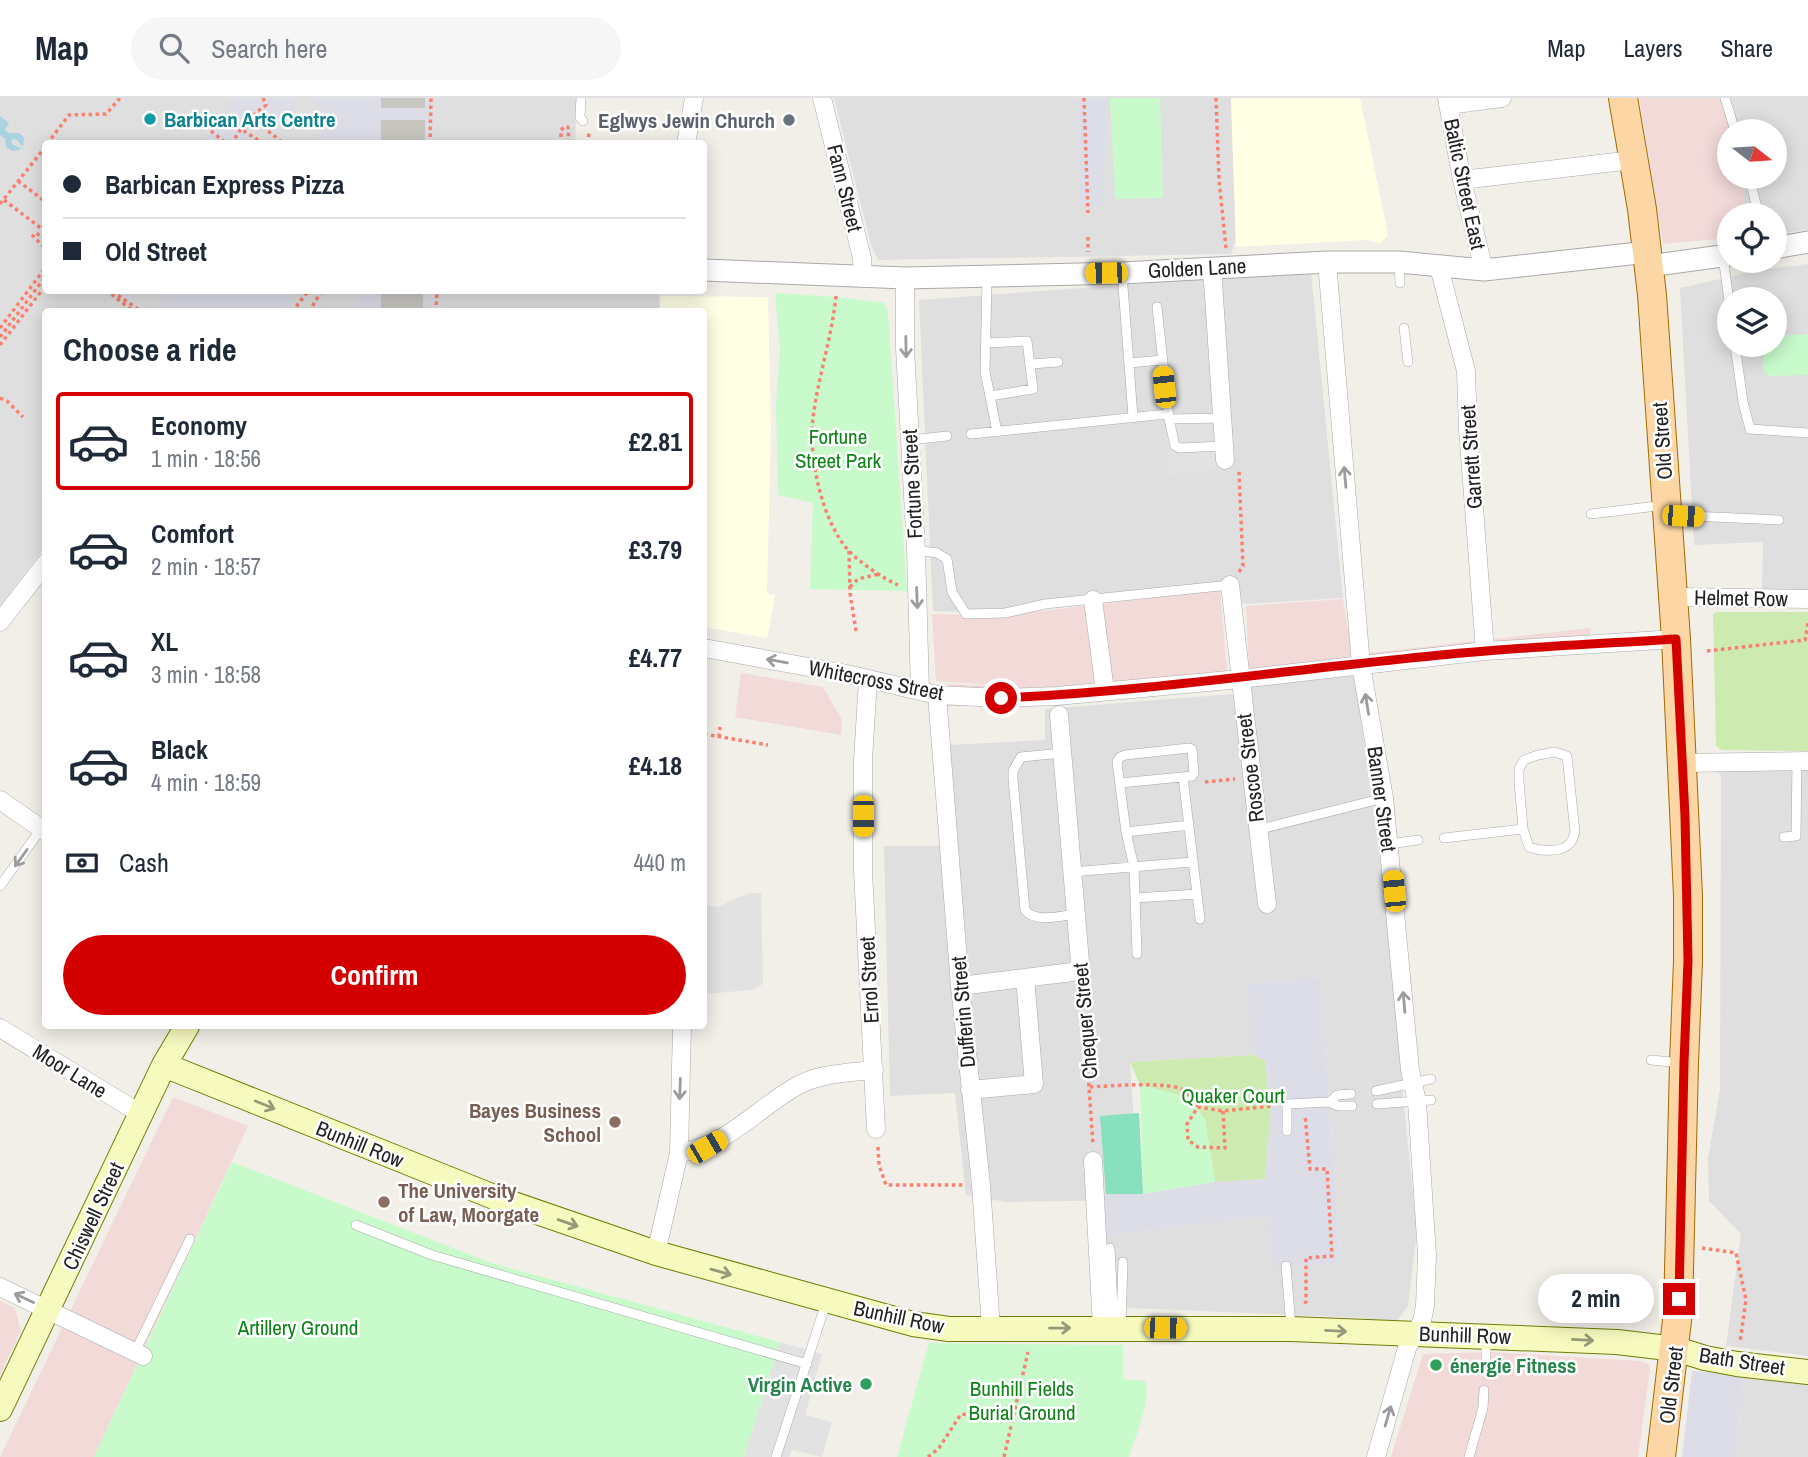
<!DOCTYPE html>
<meta charset="utf-8">
<style>
:root{--surface:#fff;--page:#f6f6f7;--text:#1f2937;--muted:#747a83;--line:#e0e1e3;--accent:#d40000}
body{margin:0;font-family:"Archivo Narrow",sans-serif;background:var(--page);color:var(--text);height:100vh;display:flex;flex-direction:column;font-size:26px;white-space:nowrap}
*{box-sizing:border-box;margin:0}
p{font-size:23px;color:var(--muted)}
.icon{flex:none;width:38px;height:38px;fill:none;stroke:currentColor;stroke-width:2;stroke-linecap:round;stroke-linejoin:round}
.map{position:relative;flex:1;overflow:hidden}
.panel{position:absolute;left:42px;top:210px;width:665px;height:721px;display:flex;flex-direction:column;background:var(--surface);border-radius:7px;box-shadow:0 4px 18px #0003}
.panel>*{flex:none}
.hud{position:absolute;left:42px;top:42px;width:665px;height:154px;border-radius:7px;box-shadow:0 4px 18px #0003;display:grid;align-content:center;height:154px;padding:0 21px;background:var(--surface)}
.needle{width:46px;rotate:107deg}
.buttons{position:absolute;left:1717px;top:21px;display:grid;gap:14px}
.buttons a{display:grid;place-items:center;width:70px;height:70px;border-radius:50%;background:var(--surface);box-shadow:0 4px 18px #0003;font-size:35px}
.end{position:absolute;width:32px;height:32px;margin:-16px;border:9px solid #d40000;background:#fff;box-shadow:0 0 0 4px #fff}
.from{border-radius:50%}
.bubble{position:absolute;height:49px;border-radius:24px;background:var(--surface);box-shadow:0 4px 18px #0003;font-size:23px;font-weight:800;line-height:49px;text-align:center}
.car{position:absolute;width:21px;height:42px;margin:-21px -10px;border-radius:9px;box-shadow:0 0 5px 2px #0007;background:linear-gradient(#f5c518 24%,#345 0 40%,#f5c518 0 76%,#345 0 86%,#f5c518 0)}
.hud b{display:flex;align-items:center;gap:24px;height:66px;font-size:26px}
.hud b+b{border-top:2px solid var(--line)}
.hud i{width:18px;height:18px;background:var(--text)}
ul{padding:0;list-style:none}
li{display:flex;align-items:center;gap:21px;height:98px;margin:0 14px 10px;padding:0 7px;border:4px solid transparent;border-radius:7px}
li div{flex:1}
li b{display:block;font-size:26px}
li em{font-style:normal;font-weight:800}
li.on{border-color:var(--accent)}
li>.icon{width:63px;height:63px;stroke-width:1.5}
h2{padding:0 21px;font-size:32px;line-height:84px}
.pay{display:flex;align-items:center;gap:18px;height:77px;padding:0 21px;font-size:26px}
.pay p{margin-inline-start:auto}
.cta{display:flex;gap:14px;margin-top:auto;padding:14px 21px}
.cta a{flex:1;height:80px;border-radius:42px;background:var(--accent);color:#fff;font-size:28px;font-weight:800;line-height:80px;text-align:center}
header{display:flex;align-items:center;gap:42px;box-sizing:border-box;height:98px;padding:0 35px;background:var(--surface);border-bottom:2px solid var(--line)}
header strong{font-size:33px}
nav{display:flex;gap:38px;margin-inline-start:auto;font-size:24px}
.search{width:490px;height:63px;background:var(--page);display:flex;align-items:center;gap:18px;box-sizing:border-box;padding:0 24px;border-radius:38px;color:var(--muted);font-size:26px}
.map>svg:first-child{display:block}
.residential{fill:#e0dfdf;fill-rule:evenodd}
.commercial{fill:#f2dad9}
.education{fill:#ffffe5}
.grass{fill:#cdebb0}
.park{fill:#c8facc}
.pitch{fill:#88e0be}
.parking{fill:#e2e2e2}
.plaza{fill:#dddde8}
.water{fill:#aad3df}
.lines{fill:none;stroke-linecap:round;stroke-linejoin:round}
.secondary-tunnel{stroke:#c8c6c1;stroke-width:24;stroke-dasharray:24 12;stroke-linecap:butt}
.service-casing{stroke:#a9a9a9;stroke-width:10}
.minor-casing{stroke:#a9a9a9;stroke-width:19}
.tertiary-casing{stroke:#a9a9a9;stroke-width:23}
.secondary-casing{stroke:#707d05;stroke-width:26}
.primary-casing{stroke:#a06b00;stroke-width:30}
.path{stroke:#fa8072;stroke-width:3.5;stroke-dasharray:3.5 3.5;stroke-linecap:butt}
.service{stroke:#fff;stroke-width:9}
.minor{stroke:#fff;stroke-width:18}
.tertiary{stroke:#fff;stroke-width:21}
.secondary{stroke:#f7fabf;stroke-width:24}
.primary{stroke:#fcd6a4;stroke-width:28}
.oneway{stroke:#9c9c9c}
.oneway2{stroke:#979978}
.route{stroke:#d40000;stroke-width:9}
.culture-dot{fill:#0f9aa8;stroke:#fff;stroke-width:2.5}
.worship-dot{fill:#6b7280;stroke:#fff;stroke-width:2.5}
.education-dot{fill:#8d6e63;stroke:#fff;stroke-width:2.5}
.leisure-dot{fill:#2e9e5b;stroke:#fff;stroke-width:2.5}
.labels{text-anchor:middle;dominant-baseline:central;stroke-width:5;stroke-linejoin:round;paint-order:stroke}
.culture-label{font-size:21px;font-weight:bold;fill:#0d838f;stroke:#fff;text-anchor:start}
.worship-label{font-size:21px;font-weight:bold;fill:#5b616d;stroke:#fff;text-anchor:end}
.street-label{font-size:21px;fill:#222;stroke:#fff}
.park-label{font-size:21px;fill:#0c8416;stroke:#fff}
.education-label{font-size:21px;font-weight:bold;fill:#785e54;stroke:#fff;text-anchor:end}
.leisure-label{font-size:21px;font-weight:bold;fill:#27864d;stroke:#fff;text-anchor:start}
</style>
<header>
<strong>Map</strong>
<div class="search"><svg class="icon" aria-label="search" viewBox="0 0 24 24"><circle cx="10" cy="10" r="6"/><path d="M15 15l6 6"/></svg>Search here</div>
<nav><a>Map</a><a>Layers</a><a>Share</a></nav>
</header>
<div class="map">
<svg width="1808" height="1359" viewBox="0 0 1808 1359">
<rect width="100%" height="100%" fill="#f2efe9"/>
<!-- residential -->
<path class="residential" d="M0 0H577L575 45 46 46V192H659V213L46 214 45 449 0 508Z
M834 0H1231L1236 141 1231 156 878 162 871 147Z
M1725 0H1808V132L1775 136 1774 117H1747L1740 79H1774V33H1731Z
M1808 166V494H1762L1763 444 1694 447 1680 190 1759 172ZM1729 201H1774V247H1729Z
M1311 173 1343 500 1246 506 1220 491 1000 515 933 513 919 202Z
M1338 574 1355 579 1389 825 1404 1008 1417 1134 1408 1208 1395 1226H1372L1364 1220 1128 1210 1126 1202 1103 1201 1102 1138 1268 1118 1341 1165 1320 879 1247 886 1255 957 1130 964 1139 1102 1006 1104 966 1097 955 995 890 998 884 748H953L948 647 1045 642V611L1233 596 1261 584Z
M1808 663V1258L1726 1248 1741 1136 1709 1103 1708 1061 1720 991 1721 677 1704 666Z
M1744 1276 1808 1283V1359H1736Z"/>
<!-- commercial -->
<path class="commercial" d="M1639 0H1725L1731 33H1729V79H1740L1747 117H1729V140L1663 146Z
M1220 492 1227 573 1050 590 1226 574 1249 570 1246 508 1343 501 1352 557 1590 530 1593 550 1061 605 947 608 948 586 1025 589 936 583 932 516 999 518Z
M741 575 823 589 842 622 841 637 735 619Z
M173 999 248 1028 94 1359H0Z
M0 1203 15 1210 21 1233 0 1277Z
M1493 1254 1640 1263 1648 1266 1650 1271 1638 1359H1391L1423 1256Z"/>
<!-- education -->
<path class="education" d="M1231 0H1360L1388 137 1381 145 1366 142 1236 149Z
M661 198 768 199 771 330 767 495 775 497 767 540 704 529V214L660 213Z"/>
<!-- grass -->
<path class="grass" d="M1716 514H1808V653L1722 652 1716 648 1713 516Z
M1255 957 1265 963 1271 1009 1265 1081 1215 1084 1205 1022 1190 1000 1140 987 1130 964Z"/>
<!-- park -->
<path class="park" d="M1110 0H1160L1163 100 1115 101Z
M775 195 836 199 885 205 888 215 907 493 810 491 813 405 778 397 776 307 780 251Z
M1808 236V277L1769 278 1763 272 1764 247H1774L1775 238Z
M1140 987 1190 1000 1205 1022 1215 1084 1143 1096Z
M232 1064 491 1165 780 1244 744 1359H94Z
M929 1245 1123 1247V1281L1145 1283C1152 1301 1135 1340 1129 1359H897Z"/>
<!-- pitch -->
<path class="pitch" d="M1139 1015 1143 1096H1106L1100 1018Z"/>
<!-- parking -->
<path class="parking" d="M1229 313 1233 371 1169 376 1165 318Z
M748 795H761L763 886 752 892 704 896V807L718 809Z
M780 1244 822 1256 805 1317 832 1324 822 1359 792 1352 789 1359H744Z"/>
<!-- plaza -->
<path class="plaza" d="M234 0H301L284 22 267 12 244 43 247 45H213L207 39 220 22 227 26 233 19 226 14Z
M307 0H431L430 45H313L326 31 328 16Z
M1077 0H1106V108H1080Z
M145 193H301L282 214 173 213Z
M359 193H428L427 213H355Z
M1320 879 1341 1165 1271 1169 1268 1118 1102 1138 1106 1096H1143L1215 1084 1265 1081 1271 1009 1265 963 1255 957 1253 950 1247 886Z
M1692 1273 1744 1276 1736 1359H1682Z"/>
<!-- water -->
<path class="water" d="M0 18 9 25 5 32 9 35H19L24 39 23 49 16 41 11 42 12 46 22 51 12 53 6 49 5 41 0 37Z"/>
<g class="lines">
<!-- secondary-tunnel -->
<path class="secondary-tunnel" d="M393 46V0
M413 46V0
M393 192V214
M411 214V192"/>
<defs>
<path id="service" d="M581 0 580 19 583 23
M1725 0 1735 33
M1749 79 1759 117
M1723 159 1729 203
M1399 164 1400 185
M1122 175 1133 319
M1157 209 1169 321 1222 320
M1404 230 1408 264
M986 245 1027 243 1033 291 990 298 985 274 987 179
M1735 247 1743 304 1750 331 1808 335
M1129 265 1162 262
M1031 266 1058 264
M990 298 997 334
M1169 321 1175 348 1180 350 1224 348
M971 336 1167 316
M910 342 947 338
M1591 416 1665 407
M1669 417 1779 422
M916 452 937 455 947 461 952 494 966 516 1005 515 1045 506 1230 487
M1062 655 1021 659 1013 673V681L1025 812C1035 825 1061 818 1075 816
M1183 679 1200 821
M1120 685 1192 678 1194 675 1192 651 1189 650 1125 657 1120 659 1117 664 1126 734 1134 769 1137 856
M1257 732 1384 700
M1126 734 1189 727
M1784 739 1796 738 1797 663
M1444 740 1523 731 1519 683V671L1524 662 1538 657 1555 654 1567 658 1575 734C1574 738 1573 742 1570 745 1563 755 1539 753 1529 749L1523 731
M1389 746 1418 742
M1071 774 1192 764
M0 788 41 731
M1135 800 1197 796
M1651 962 1682 965
M1376 993 1431 981
M1330 1004 1337 997 1351 996
M1377 1006 1431 1002
M1287 1033V1006L1330 1004 1338 1008H1352
M356 1127 432 1157 807 1266
M1110 1150 1114 1228
M1286 1168 1291 1229
M1121 1228 1123 1164
M135 1254 190 1141
M1486 1259V1240
M776 1359 826 1205
M1469 1359 1483 1310 1484 1292"/>
<path id="minor" d="M822 0 862 160 863 180
M1447 0 1462 82 1484 172
M1448 7 1502 0
M686 46 694 0
M1462 82 1633 62
M1327 164 1361 567 1384 700 1410 972 1417 1004 1427 1157 1425 1208 1422 1223 1407 1250 1376 1359
M1212 169 1225 362
M1439 169 1466 273 1468 331 1485 553
M905 180V250L916 452 920 592
M1230 487 1267 806
M1673 499 1808 501
M1093 502 1105 593
M0 524 46 465
M704 550 847 576 937 597 1001 600 1057 598 1240 581 1485 553 1676 541
M868 581 863 662V773L876 1031
M937 597 960 888 981 1087 991 1230
M1683 665 1808 663
M0 702 46 734
M960 888 1072 874 1078 871 1080 864 1059 617
M0 930 141 1016
M970 992 1034 986 1025 880
M679 1055C725 1049 757 1011 795 989 819 975 847 975 874 972
M1093 1063 1102 1229
M656 1155 679 1055 682 928
M0 1189 143 1258"/>
<path id="tertiary" d="M1774 150 1808 144
M1649 168 1729 157
M704 172 905 180 1122 175 1327 164H1399L1484 172 1648 154"/>
<path id="secondary" d="M164 967 499 1101 656 1155 913 1226 949 1231H1291L1617 1244 1676 1251 1705 1260 1737 1266 1808 1274
M0 1311 164 967 187 928"/>
<path id="primary" d="M1623 0 1642 111 1652 197 1676 541 1688 798V863L1684 965 1678 1214 1661 1359"/>
</defs>
<!-- service casing -->
<use href="#service" class="service-casing"/>
<!-- minor casing -->
<use href="#minor" class="minor-casing"/>
<!-- tertiary casing -->
<use href="#tertiary" class="tertiary-casing"/>
<!-- secondary casing -->
<use href="#secondary" class="secondary-casing"/>
<!-- primary casing -->
<use href="#primary" class="primary-casing"/>
<!-- path -->
<path class="path" d="M263 0 266 7 251 19 284 46
M1084 0 1088 115
M1216 0 1219 82 1226 150
M211 33 227 46
M47 46 69 17 106 16 120 0
M231 46 241 31 264 46
M430 46 431 0
M561 46V32L564 29H568L569 46
M588 46 589 34
M18 83 46 104
M4 102 46 134
M0 106 46 48
M1088 139V154
M46 140 35 135 33 138 46 151
M106 192 134 214
M118 192 116 196 142 214
M836 198C832 239 818 279 813 320 808 358 822 424 849 453 859 464 884 481 898 487
M292 214 309 192
M309 214 322 192
M436 214 437 192
M574 214H657
M0 230 46 169
M0 239 46 178
M0 247 46 187
M0 300 7 303 23 319
M849 453 850 495 856 533
M1239 474 1243 468 1239 374
M850 489 858 481 879 476
M1707 553 1805 542 1808 525
M704 636 768 647
M719 639 720 629
M1205 684 1235 681
M1082 887 1093 1047
M1090 989C1108 988 1171 983 1183 992 1189 996 1193 1004 1198 1009
M1223 1013 1225 1050 1198 1049 1188 1042 1187 1026 1198 1009 1223 1013 1272 1008
M878 1049 879 1067 886 1087H965
M1702 1150 1736 1155 1746 1202 1740 1244
M1304 1205 1306 1204V1160L1332 1158 1327 1071H1310L1305 1017
M928 1359 939 1350 961 1316 1012 1321
M1004 1359 1028 1254"/>
<!-- service -->
<use href="#service" class="service"/>
<!-- minor -->
<use href="#minor" class="minor"/>
<!-- tertiary -->
<use href="#tertiary" class="tertiary"/>
<!-- secondary -->
<use href="#secondary" class="secondary"/>
<!-- primary -->
<use href="#primary" class="primary"/>
</g>
<!-- one-way arrows -->
<defs><path id="oneway-shaft" d="M-6 0H5M1.5-3L5.5 0L1.5 3" fill="none" stroke-width="1.6" stroke-linecap="round" stroke-linejoin="round" transform="scale(1.75)"/></defs>
<g class="oneway">
<use href="#oneway-shaft" transform="translate(906 249) rotate(89)"/>
<use href="#oneway-shaft" transform="translate(1345 379) rotate(-95)"/>
<use href="#oneway-shaft" transform="translate(917 500) rotate(88)"/>
<use href="#oneway-shaft" transform="translate(777 563) rotate(-170)"/>
<use href="#oneway-shaft" transform="translate(1367 606) rotate(-99)"/>
<use href="#oneway-shaft" transform="translate(21 760) rotate(126)"/>
<use href="#oneway-shaft" transform="translate(1404 904) rotate(-95)"/>
<use href="#oneway-shaft" transform="translate(680 991) rotate(92)"/>
<use href="#oneway-shaft" transform="translate(24 1200) rotate(-155)"/>
<use href="#oneway-shaft" transform="translate(1388 1318) rotate(-74)"/>
</g>
<g class="oneway2">
<use href="#oneway-shaft" transform="translate(265 1007) rotate(22)"/>
<use href="#oneway-shaft" transform="translate(568 1125) rotate(19)"/>
<use href="#oneway-shaft" transform="translate(721 1174) rotate(16)"/>
<use href="#oneway-shaft" transform="translate(1060 1230) rotate(-1)"/>
<use href="#oneway-shaft" transform="translate(1336 1233) rotate(3)"/>
<use href="#oneway-shaft" transform="translate(1583 1242) rotate(3)"/>
</g>
<g class="lines">
<!-- route -->
<path class="route" d="M1001 600C1164 593 1324 566 1486 553 1549 548 1613 545 1676 541L1685 718 1688 863 1684 965 1679 1201"/>
</g>
<!-- markers -->
<circle class="culture-dot" cx="150" cy="21" r="7"/>
<circle class="worship-dot" cx="789" cy="22" r="7"/>
<g class="education-dot">
<circle cx="615" cy="1024" r="7"/>
<circle cx="384" cy="1104" r="7"/>
</g>
<g class="leisure-dot">
<circle cx="1436" cy="1267" r="7"/>
<circle cx="866" cy="1286" r="7"/>
</g>
<g class="labels">
<!-- culture labels -->
<g class="culture-label">
<text x="164" y="21">Barbican Arts Centre</text>
</g>
<!-- worship labels -->
<g class="worship-label">
<text x="775" y="22">Eglwys Jewin Church</text>
</g>
<!-- street labels -->
<g class="street-label">
<text transform="translate(1465 86) rotate(78)">Baltic Street East</text>
<text transform="translate(845 90) rotate(76)">Fann Street</text>
<text transform="translate(1197 170) rotate(-3)">Golden Lane</text>
<text transform="translate(1662 343) rotate(-94)">Old Street</text>
<text transform="translate(1471 359) rotate(-94)">Garrett Street</text>
<text transform="translate(912 386) rotate(-93)">Fortune Street</text>
<text transform="translate(1741 500) rotate(1)">Helmet Row</text>
<text transform="translate(876 582) rotate(11)">Whitecross Street</text>
<text transform="translate(1250 670) rotate(-97)">Roscoe Street</text>
<text transform="translate(1382 701) rotate(82)">Banner Street</text>
<text transform="translate(869 882) rotate(-93)">Errol Street</text>
<text transform="translate(963 914) rotate(-95)">Dufferin Street</text>
<text transform="translate(1085 923) rotate(-95)">Chequer Street</text>
<text transform="translate(70 973) rotate(32)">Moor Lane</text>
<text transform="translate(360 1046) rotate(22)">Bunhill Row</text>
<text transform="translate(93 1118) rotate(-65)">Chiswell Street</text>
<text transform="translate(899 1219) rotate(12)">Bunhill Row</text>
<text transform="translate(1465 1237) rotate(2)">Bunhill Row</text>
<text transform="translate(1742 1263) rotate(9)">Bath Street</text>
<text transform="translate(1671 1287) rotate(-83)">Old Street</text>
</g>
<!-- park labels -->
<g class="park-label">
<text x="838" y="338">Fortune<tspan x="838" dy="24">Street Park</tspan></text>
<text x="1233" y="997">Quaker Court</text>
<text x="298" y="1229">Artillery Ground</text>
<text x="1022" y="1290">Bunhill Fields<tspan x="1022" dy="24">Burial Ground</tspan></text>
</g>
<!-- education labels -->
<g class="education-label">
<text x="601" y="1012">Bayes Business<tspan x="601" dy="24">School</tspan></text>
<text x="398" y="1092" text-anchor="start">The University<tspan x="398" dy="24">of Law, Moorgate</tspan></text>
</g>
<!-- leisure labels -->
<g class="leisure-label">
<text x="1450" y="1267">énergie Fitness</text>
<text x="852" y="1286" text-anchor="end">Virgin Active</text>
</g>
</g>
</svg>
<div class="buttons">
<a><svg class="needle" viewBox="-14 -14 28 28"><path d="M0-13l5 13h-10z" fill="#e53935"/><path d="M0 13l5-13h-10z" fill="#747a83"/></svg></a>
<a><svg class="icon" aria-label="locate" viewBox="0 0 24 24"><circle cx="12" cy="12" r="6"/><path d="M12 2v4M12 18v4M2 12h4M18 12h4"/></svg></a>
<a><svg class="icon" aria-label="layers" viewBox="0 0 24 24"><path d="M12 4l9 5-9 5-9-5zM3 14l9 5 9-5"/></svg></a>
</div>
<i class="end from" style="left:1001px;top:600px"></i>
<i class="end" style="left:1679px;top:1201px"></i>
<div class="bubble" style="left:1538px;top:1176px;width:116px">2 min</div>
<i class="car" style="left:1106px;top:175px;rotate:269deg"></i>
<i class="car" style="left:1164px;top:289px;rotate:354deg"></i>
<i class="car" style="left:1683px;top:418px;rotate:93deg"></i>
<i class="car" style="left:863px;top:718px;rotate:180deg"></i>
<i class="car" style="left:1394px;top:793px;rotate:355deg"></i>
<i class="car" style="left:707px;top:1049px;rotate:60deg"></i>
<i class="car" style="left:1165px;top:1230px;rotate:91deg"></i>
<div class="hud">
<b><i class="from"></i>Barbican Express Pizza</b>
<b><i></i>Old Street</b>
</div>
<section class="panel">
<h2>Choose a ride</h2>
<ul>
<li class="on"><svg class="icon" aria-label="car" viewBox="0 0 24 24"><path d="M5 17H2v-5l4-1 3-4h7l3 4 3 1v5h-3M9 17h6M6 11h13"/><circle cx="7" cy="17" r="2"/><circle cx="17" cy="17" r="2"/></svg><div><b>Economy</b><p>1 min · 18:56</p></div><em>£2.81</em></li>
<li><svg class="icon" aria-label="car" viewBox="0 0 24 24"><path d="M5 17H2v-5l4-1 3-4h7l3 4 3 1v5h-3M9 17h6M6 11h13"/><circle cx="7" cy="17" r="2"/><circle cx="17" cy="17" r="2"/></svg><div><b>Comfort</b><p>2 min · 18:57</p></div><em>£3.79</em></li>
<li><svg class="icon" aria-label="car" viewBox="0 0 24 24"><path d="M5 17H2v-5l4-1 3-4h7l3 4 3 1v5h-3M9 17h6M6 11h13"/><circle cx="7" cy="17" r="2"/><circle cx="17" cy="17" r="2"/></svg><div><b>XL</b><p>3 min · 18:58</p></div><em>£4.77</em></li>
<li><svg class="icon" aria-label="car" viewBox="0 0 24 24"><path d="M5 17H2v-5l4-1 3-4h7l3 4 3 1v5h-3M9 17h6M6 11h13"/><circle cx="7" cy="17" r="2"/><circle cx="17" cy="17" r="2"/></svg><div><b>Black</b><p>4 min · 18:59</p></div><em>£4.18</em></li>
</ul>
<div class="pay"><svg class="icon" aria-label="cash" viewBox="0 0 24 24"><path d="M3 7h18v10H3z"/><circle cx="12" cy="12" r="2"/></svg>Cash<p>440 m</p></div>
<div class="cta"><a>Confirm</a></div>
</section>
</div>
